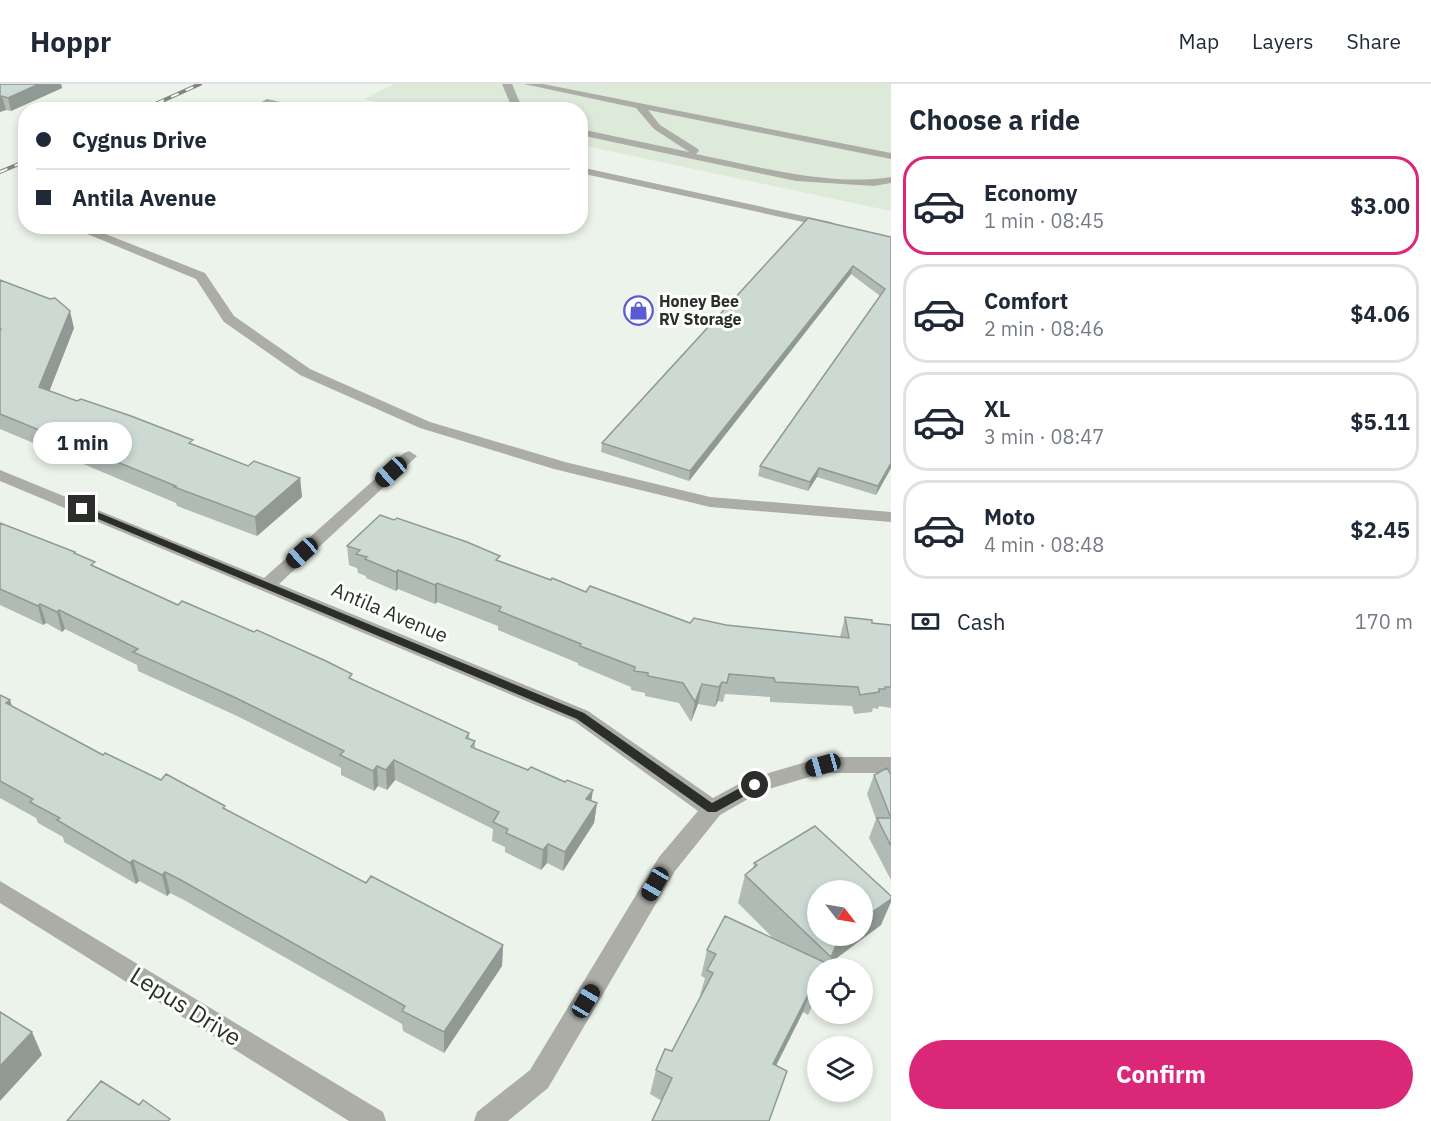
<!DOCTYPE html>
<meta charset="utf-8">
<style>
:root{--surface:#fff;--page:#f2f2f3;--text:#1f2937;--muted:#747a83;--line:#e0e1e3;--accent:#db2777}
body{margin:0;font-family:"IBM Plex Sans",sans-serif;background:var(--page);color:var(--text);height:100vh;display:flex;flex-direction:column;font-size:22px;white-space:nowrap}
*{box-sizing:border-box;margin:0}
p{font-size:20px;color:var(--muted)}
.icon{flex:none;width:33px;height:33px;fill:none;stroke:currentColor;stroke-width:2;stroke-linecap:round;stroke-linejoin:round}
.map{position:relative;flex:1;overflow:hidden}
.details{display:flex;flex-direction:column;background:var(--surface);width:540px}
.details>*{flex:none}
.hud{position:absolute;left:18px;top:18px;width:570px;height:132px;border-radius:24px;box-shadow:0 3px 9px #0003;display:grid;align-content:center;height:132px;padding:0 18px;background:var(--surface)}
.needle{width:39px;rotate:121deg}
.controls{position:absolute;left:807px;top:796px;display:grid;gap:12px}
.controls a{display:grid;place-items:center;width:66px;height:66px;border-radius:50%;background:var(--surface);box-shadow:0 3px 9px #0003;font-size:30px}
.end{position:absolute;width:27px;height:27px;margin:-14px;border:8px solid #2b2e2a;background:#fff;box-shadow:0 0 0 3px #fff}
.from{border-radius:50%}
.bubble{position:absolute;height:42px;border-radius:21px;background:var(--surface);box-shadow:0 3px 9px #0003;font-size:20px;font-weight:700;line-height:42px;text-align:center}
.car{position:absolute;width:18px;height:36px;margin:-18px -9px;border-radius:8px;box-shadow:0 0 4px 2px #0007;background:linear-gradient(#222 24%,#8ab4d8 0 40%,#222 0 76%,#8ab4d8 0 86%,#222 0)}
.hud b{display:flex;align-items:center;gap:21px;height:57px;font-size:22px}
.hud b+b{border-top:2px solid var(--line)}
.hud i{width:15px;height:15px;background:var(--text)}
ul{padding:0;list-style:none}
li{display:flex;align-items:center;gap:18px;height:99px;margin:0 12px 9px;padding:0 6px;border:3px solid var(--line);border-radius:24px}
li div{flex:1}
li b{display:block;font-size:22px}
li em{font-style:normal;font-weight:700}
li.active{border-color:var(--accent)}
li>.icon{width:54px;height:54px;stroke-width:1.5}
h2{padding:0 18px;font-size:27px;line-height:72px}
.pay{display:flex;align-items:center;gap:15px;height:66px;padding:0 18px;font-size:22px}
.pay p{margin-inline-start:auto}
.primary-button{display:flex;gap:12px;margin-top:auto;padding:12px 18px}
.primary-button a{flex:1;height:69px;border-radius:36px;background:var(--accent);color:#fff;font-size:24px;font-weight:700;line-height:69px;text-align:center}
header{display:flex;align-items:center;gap:36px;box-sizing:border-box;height:84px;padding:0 30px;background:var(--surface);border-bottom:2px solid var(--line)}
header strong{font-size:28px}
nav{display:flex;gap:33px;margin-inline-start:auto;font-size:21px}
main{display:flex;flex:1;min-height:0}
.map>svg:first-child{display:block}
.built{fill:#dde9d9}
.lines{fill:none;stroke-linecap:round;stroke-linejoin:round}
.minor{fill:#adada8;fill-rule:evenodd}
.rail-casing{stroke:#818680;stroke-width:4}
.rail{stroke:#fcfffb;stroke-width:2;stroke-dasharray:8;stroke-linecap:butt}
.wall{fill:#b0bbb6}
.shaded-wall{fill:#909994}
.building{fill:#cddad4;stroke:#909994;stroke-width:1.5}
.route{fill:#2b2e2a}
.labels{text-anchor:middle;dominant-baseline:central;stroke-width:6;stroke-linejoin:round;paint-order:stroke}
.far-poi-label{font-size:16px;font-weight:bold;fill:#2b2e2a;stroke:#fcfffb;text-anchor:start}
.street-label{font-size:20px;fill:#2b2e2a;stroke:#fcfffb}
.near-street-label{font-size:24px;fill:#2b2e2a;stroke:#fcfffb}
</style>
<header>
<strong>Hoppr</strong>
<nav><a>Map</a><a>Layers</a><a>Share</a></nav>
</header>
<main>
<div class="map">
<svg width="891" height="1037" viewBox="0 0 891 1037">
<rect width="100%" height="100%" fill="#ecf3ea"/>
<!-- built -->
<path class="built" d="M394 0H891V127L581 61 580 26H414L364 15Z"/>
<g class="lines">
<!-- minor -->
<path class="minor" d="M502 0H512L523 26H513Z
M524 0H543L891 69V75L648 26 660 41 698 65 699 67 696 70C756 82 830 103 891 93V99L874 102 796 97 580 51V45L689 68 654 45 636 24Z
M267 15 307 24 308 26H289L268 21 259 26H247Z
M580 83 831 138 837 141 831 144 580 89Z
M68 142H85L205 189 234 232 310 285 430 338 565 378 710 413 891 428V438L710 423 554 385 420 344 300 291 224 238 196 195Z
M409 367 417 372 414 375 279 500 588 627 713 714 748 695 823 673H891V689H823L762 707 720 731 675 787 548 1004 508 1037H474L477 1028 530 986 659 773 698 727 574 637 0 397V386L264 494 404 369Z
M0 797 383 1028 386 1037H349L0 819Z"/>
<defs>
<path id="rail" d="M142 26 200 0
M0 88 26 77"/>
</defs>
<!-- rail casing -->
<use href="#rail" class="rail-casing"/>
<!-- rail -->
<use href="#rail" class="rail"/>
</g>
<!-- wall -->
<path class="wall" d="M0 0H61L62 4 11 27 6 26 0 28Z
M891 153V384L876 411 817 393 808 407 758 392 760 382 880 212 851 190 689 397 601 368 602 359Z
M0 196 74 244 49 307 248 382 300 394 302 413 257 452 177 422 176 419 0 345Z
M0 439 75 468 76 470 96 483 178 521 353 596 469 649V654L475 657V664L597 719 594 739 563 787 547 779 541 786 505 768V763L492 757 493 745 395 696 387 706 378 702 374 707 341 691V684L237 632 138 587 137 581 65 545 62 548 46 539 43 541 0 521Z
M347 462 500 478 586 508 690 539 726 541 840 553 845 533 872 539 891 541V624L879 622 878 625 873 624 872 628 854 630 852 622 770 618V613L725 610 723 618 718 617 715 623 698 620 691 638 679 619 645 612V609L631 606V603L578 581V579L498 546V542L437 518 435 520 398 505 396 507 366 494V492L358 489 357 484 349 481Z
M0 611 12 623 103 671 225 725 366 799 503 861 502 882 444 969 403 947 402 940 184 816 170 809 167 812 139 797 136 800 64 758 63 753 38 739 36 734 0 714Z
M874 691H891V796L869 754 876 735 867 710Z
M754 779 881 841 830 879 827 885H818V909L808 931 803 928 776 982 662 1017 650 1010 656 986 672 967 701 912 700 911 705 894 701 892 707 866 774 855 738 819 745 791 753 785Z"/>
<!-- shaded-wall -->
<path class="shaded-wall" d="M39 0H61L62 4 11 27 8 14Z
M2 12 6 26 0 28V13Z
M853 182 851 190 689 397 690 387Z
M70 227 74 244 44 321 39 303Z
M891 379V384L876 411 878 402Z
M819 384 817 393 808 407 810 398Z
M300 394 302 413 257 452 255 433Z
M398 486V505L396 507V488Z
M437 499V518L435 520V501Z
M40 520 46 539 43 541 38 522Z
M59 526 65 545 62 548 57 528Z
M722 598 718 617 715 623 719 603Z
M702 600 698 620 691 638 695 618Z
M10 616 17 637 6 619Z
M394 676 395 696 387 706 386 686Z
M377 682 378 702 374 707 373 687Z
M593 706 590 726 586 715Z
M597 719 594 739 563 787 565 768Z
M548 760 547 779 541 786 543 766Z
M133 776 139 797 136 800 130 779Z
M165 788 170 809 167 812 162 791Z
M891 815V818L881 841 830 879 827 885 840 852H862V835Z
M503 861 502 882 444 969V948Z
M812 903 803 928 764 1005 773 980Z
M32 948 42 971 0 1017V982Z"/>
<!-- building -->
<path class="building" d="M0 0H39L8 14 2 12 0 13Z
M808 134 891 153V379L878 402 819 384 810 398 760 382 885 205 853 182 690 387 602 359Z
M0 196 50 215 55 214 70 227 39 303 77 317 81 315 131 332 193 356 189 359 248 382 254 377 300 394 255 433 174 403 176 402 0 330V247L1 245 0 244Z
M380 431 394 436 397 434 467 458 500 472 496 476 551 496 552 494 586 508 590 502 690 539 694 534 726 541 849 554 845 533 872 536V539L891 541V603H885V605H879V608L860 611 858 603 775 598 774 594 729 590 727 599 722 598 719 603 702 600 695 618 683 599 648 592V589L634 587 635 583 580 562 581 560 499 527 501 523 437 499 435 501 398 486 396 488 365 475 367 473 356 470 360 466 347 462Z
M0 439 75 468 74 469 95 478 91 481 178 521 182 517 254 548 257 546 326 577 352 590 349 594 469 649 466 654 475 657 471 663 528 686 531 683 565 698 567 696 593 706 586 715 597 719 565 768 548 760 543 766 506 749 508 745 493 738 499 728 394 676 386 686 377 682 373 687 340 671 344 667 234 613 133 568 138 565 108 550 59 526 57 528 40 520 38 522 0 505Z
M0 611 10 616 6 619 103 671 105 669 161 696 166 690 225 722 223 724 366 799 371 792 503 861 444 948 402 927 405 922 179 795 165 788 162 791 133 776 130 779 57 736 60 734 30 718 33 715 0 697Z
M887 684 891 691V762L877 734H891L874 691Z
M815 742 891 812V815L862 835V807H818V852H840L831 873 745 791 757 781 754 779Z
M725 832 828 880 826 885H818V905L812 903 773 980 787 987 769 1037H652L672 994 656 986 665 965 672 967 713 889 707 886 716 870 707 866Z
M0 928 32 948 0 982Z
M101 997 139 1021 143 1016 170 1035 168 1037H67Z"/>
<!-- route -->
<path class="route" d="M79 423H85L584 629 712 719 751 698 755 697 761 701 759 704 716 728H708L577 635 79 427Z"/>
<!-- icons -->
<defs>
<symbol id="shop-ring" viewBox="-11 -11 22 22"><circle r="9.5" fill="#fcfffb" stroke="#5b5bd3" stroke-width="1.5"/><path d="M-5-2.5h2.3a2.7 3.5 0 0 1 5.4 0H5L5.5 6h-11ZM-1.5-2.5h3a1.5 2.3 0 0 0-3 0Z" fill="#5b5bd3"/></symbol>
</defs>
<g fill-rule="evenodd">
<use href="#shop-ring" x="622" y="210" width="33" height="33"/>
</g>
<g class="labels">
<!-- far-poi labels -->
<g class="far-poi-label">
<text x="659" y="217">Honey Bee<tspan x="659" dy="18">RV Storage</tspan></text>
</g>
<!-- street labels -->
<g class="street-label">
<text transform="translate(390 528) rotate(23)">Antila Avenue</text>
</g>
<!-- near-street labels -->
<g class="near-street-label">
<text transform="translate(186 922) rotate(32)">Lepus Drive</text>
</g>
</g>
</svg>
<div class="controls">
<a><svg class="needle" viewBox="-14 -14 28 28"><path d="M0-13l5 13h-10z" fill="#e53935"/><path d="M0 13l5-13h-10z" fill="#747a83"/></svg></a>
<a><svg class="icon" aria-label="locate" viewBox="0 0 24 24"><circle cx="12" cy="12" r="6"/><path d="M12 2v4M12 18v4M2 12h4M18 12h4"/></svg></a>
<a><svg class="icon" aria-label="layers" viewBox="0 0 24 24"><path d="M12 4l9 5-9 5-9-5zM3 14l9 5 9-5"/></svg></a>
</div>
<i class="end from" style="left:755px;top:701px"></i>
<i class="end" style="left:82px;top:425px"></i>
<div class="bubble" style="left:33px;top:338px;width:99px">1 min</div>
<i class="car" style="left:391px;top:388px;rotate:228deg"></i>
<i class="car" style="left:302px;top:469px;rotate:228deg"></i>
<i class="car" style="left:823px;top:681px;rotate:254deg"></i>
<i class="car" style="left:655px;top:800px;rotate:210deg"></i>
<i class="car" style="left:586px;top:917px;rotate:31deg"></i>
<div class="hud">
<b><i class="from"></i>Cygnus Drive</b>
<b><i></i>Antila Avenue</b>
</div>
</div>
<section class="details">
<h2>Choose a ride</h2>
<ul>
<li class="active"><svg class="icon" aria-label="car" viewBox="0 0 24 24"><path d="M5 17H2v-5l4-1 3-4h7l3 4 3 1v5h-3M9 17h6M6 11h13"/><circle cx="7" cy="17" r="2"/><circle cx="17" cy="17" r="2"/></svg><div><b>Economy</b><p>1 min · 08:45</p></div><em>$3.00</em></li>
<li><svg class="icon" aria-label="car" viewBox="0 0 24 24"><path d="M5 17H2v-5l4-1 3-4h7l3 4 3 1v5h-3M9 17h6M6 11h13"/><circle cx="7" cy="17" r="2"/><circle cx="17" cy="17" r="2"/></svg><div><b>Comfort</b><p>2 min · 08:46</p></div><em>$4.06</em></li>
<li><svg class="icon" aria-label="car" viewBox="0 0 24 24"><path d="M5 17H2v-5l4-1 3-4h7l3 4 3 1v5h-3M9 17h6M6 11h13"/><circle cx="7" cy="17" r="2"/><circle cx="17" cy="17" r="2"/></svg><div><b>XL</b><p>3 min · 08:47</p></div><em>$5.11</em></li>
<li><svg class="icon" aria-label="car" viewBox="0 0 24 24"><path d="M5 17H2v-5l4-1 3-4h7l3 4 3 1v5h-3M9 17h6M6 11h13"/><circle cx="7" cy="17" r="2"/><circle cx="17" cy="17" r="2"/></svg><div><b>Moto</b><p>4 min · 08:48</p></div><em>$2.45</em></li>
</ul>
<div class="pay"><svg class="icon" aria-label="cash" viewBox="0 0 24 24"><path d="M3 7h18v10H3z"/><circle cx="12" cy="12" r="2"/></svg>Cash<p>170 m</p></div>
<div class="primary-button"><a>Confirm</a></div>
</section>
</main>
